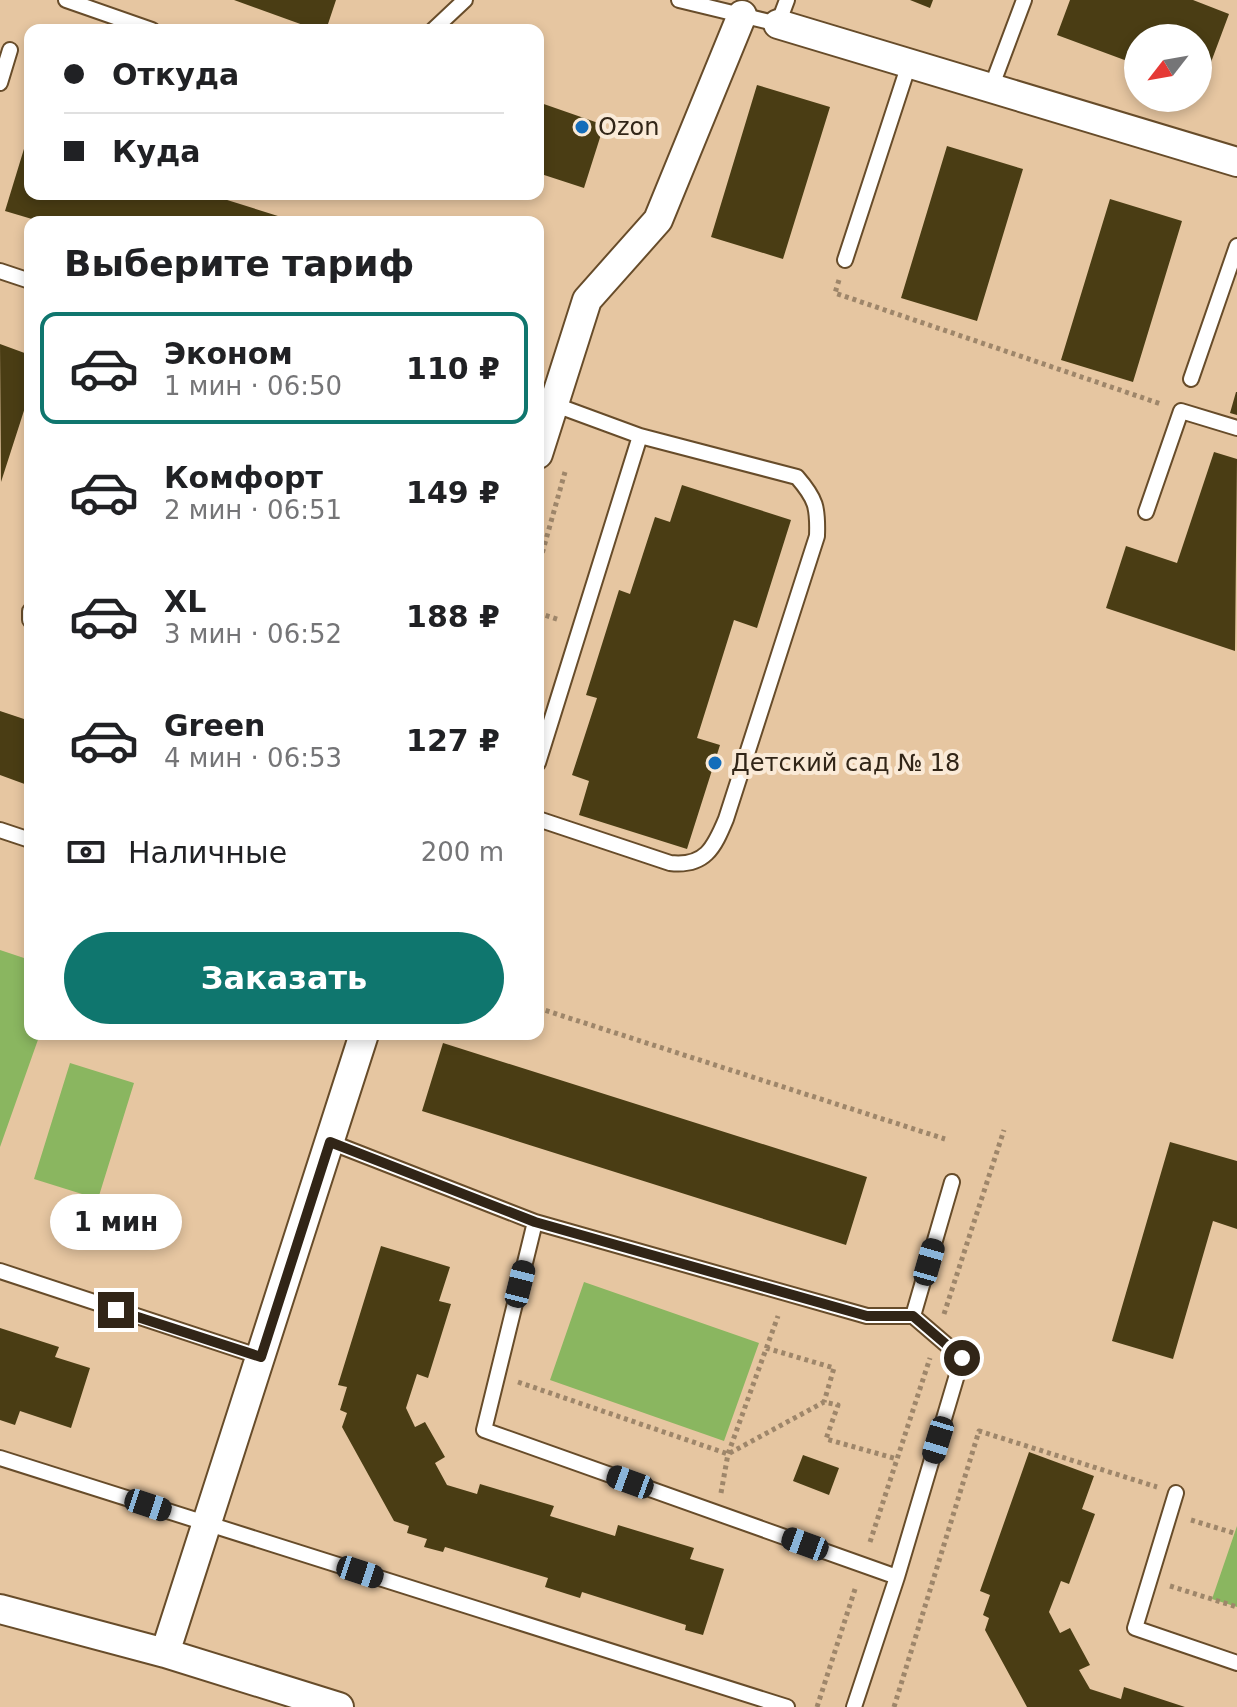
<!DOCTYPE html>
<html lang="ru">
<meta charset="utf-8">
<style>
:root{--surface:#fff;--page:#f6f6f6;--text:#202124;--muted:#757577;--line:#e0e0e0;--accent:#0f766e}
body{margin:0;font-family:"DejaVu Sans",sans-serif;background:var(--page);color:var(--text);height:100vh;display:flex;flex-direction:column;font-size:30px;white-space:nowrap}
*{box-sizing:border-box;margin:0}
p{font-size:26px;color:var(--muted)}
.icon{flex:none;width:44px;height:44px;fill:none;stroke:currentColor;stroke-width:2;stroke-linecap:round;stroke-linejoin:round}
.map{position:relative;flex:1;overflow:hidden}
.side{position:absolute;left:24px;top:216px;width:520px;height:824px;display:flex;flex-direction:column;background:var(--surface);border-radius:16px;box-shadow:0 4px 12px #0003}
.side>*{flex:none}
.guide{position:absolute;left:24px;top:24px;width:520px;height:176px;border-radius:16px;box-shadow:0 4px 12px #0003;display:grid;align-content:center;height:176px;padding:0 40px;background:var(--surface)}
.needle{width:52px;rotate:239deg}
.controls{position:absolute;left:1124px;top:24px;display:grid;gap:16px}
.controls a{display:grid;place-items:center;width:88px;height:88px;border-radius:50%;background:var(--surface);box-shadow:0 4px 12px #0003;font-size:40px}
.end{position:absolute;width:36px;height:36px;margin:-18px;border:10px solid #312517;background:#fff;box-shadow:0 0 0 4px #fff}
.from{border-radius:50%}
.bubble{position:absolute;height:56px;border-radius:28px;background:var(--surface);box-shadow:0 4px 12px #0003;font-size:26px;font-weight:600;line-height:56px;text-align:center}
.car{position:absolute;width:24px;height:48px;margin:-24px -12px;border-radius:10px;box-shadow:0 0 6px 2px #0007;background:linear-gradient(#222 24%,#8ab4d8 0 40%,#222 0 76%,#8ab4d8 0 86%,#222 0)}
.guide b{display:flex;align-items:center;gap:28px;height:76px;font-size:30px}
.guide b+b{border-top:2px solid var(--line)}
.guide i{width:20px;height:20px;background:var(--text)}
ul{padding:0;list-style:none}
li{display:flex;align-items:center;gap:24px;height:112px;margin:0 16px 12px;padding:0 24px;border:4px solid transparent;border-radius:16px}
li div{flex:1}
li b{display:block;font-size:30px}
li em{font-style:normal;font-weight:600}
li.current{border-color:var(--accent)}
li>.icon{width:72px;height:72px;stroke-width:1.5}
h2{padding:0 40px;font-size:36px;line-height:96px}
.pay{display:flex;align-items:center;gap:20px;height:88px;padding:0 40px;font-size:30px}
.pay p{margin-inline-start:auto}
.primary-button{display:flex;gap:16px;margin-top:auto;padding:16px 40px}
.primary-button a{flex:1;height:92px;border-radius:48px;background:var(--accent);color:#fff;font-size:32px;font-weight:600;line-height:92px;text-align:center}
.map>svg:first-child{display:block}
.green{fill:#8ab660}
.building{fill:#4a3d14}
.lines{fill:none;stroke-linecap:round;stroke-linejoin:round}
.service-casing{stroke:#674c2a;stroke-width:18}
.minor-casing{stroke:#674c2a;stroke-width:32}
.path{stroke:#9e866a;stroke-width:5;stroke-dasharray:4 4;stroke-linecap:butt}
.service{stroke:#fff;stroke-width:14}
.minor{stroke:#fff;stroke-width:28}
.route{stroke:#312517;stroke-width:10}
.poi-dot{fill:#146dba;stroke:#faead7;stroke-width:3}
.labels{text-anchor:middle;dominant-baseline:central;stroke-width:8;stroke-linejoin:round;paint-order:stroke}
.poi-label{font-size:24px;fill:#312517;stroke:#faead7;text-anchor:start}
</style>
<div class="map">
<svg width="1237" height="1707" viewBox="0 0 1237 1707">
<rect width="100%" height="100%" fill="#e6c6a1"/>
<!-- green -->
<path class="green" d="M0 950 30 960V1034H40L0 1147Z
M70 1063 134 1083 98 1199 34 1179Z
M584 1282 759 1343 724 1441 550 1380Z
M1237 1526V1607L1212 1599Z"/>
<!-- building -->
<path class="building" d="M234 0H336L326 30H317Z
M910 0H933L930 8Z
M1070 0H1193L1229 14 1201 89 1198 88V38H1138V65L1057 35Z
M757 85 830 107 783 259 711 237Z
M538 102 604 125 584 188 538 173Z
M27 139 30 140V194H208L297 222H42L5 211Z
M947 146 1023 169 977 321 901 298Z
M1110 199 1182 221 1133 382 1061 360Z
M0 344 30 355V392L1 482Z
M1236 392H1237V415L1230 413Z
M1214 452 1237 459 1235 651 1106 608 1126 546 1177 563Z
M682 485 791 520 757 628 734 620 697 738 720 745 687 849 579 815 589 781 572 775 597 698 586 695 619 590 630 594 655 517 670 522Z
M0 711 30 721V786L0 775Z
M443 1043 867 1177 846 1245 422 1111Z
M1170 1142 1237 1161V1229L1213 1221 1173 1359 1112 1341Z
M381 1246 450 1267 439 1301 451 1304 428 1378 417 1374 406 1408 415 1427 425 1422 445 1457 435 1463 447 1485 477 1494 480 1484 554 1506 550 1516 615 1536 618 1525 694 1548 690 1559 724 1569 703 1635 685 1630 686 1625 582 1592 580 1598 545 1587 548 1578 445 1547 443 1552 424 1547 427 1539 407 1533 409 1526 394 1521 342 1427 347 1413 340 1410 347 1387 338 1385Z
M0 1328 59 1347 55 1357 90 1368 71 1428 20 1411 15 1425 0 1420Z
M1029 1452 1094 1476 1082 1509 1095 1514 1069 1584 1061 1581 1049 1612 1060 1633 1070 1628 1090 1665 1079 1670 1090 1689 1121 1699 1124 1687 1185 1707H1027L985 1630 989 1618 983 1615 990 1595 980 1591Z
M803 1455 839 1468 829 1495 793 1481Z"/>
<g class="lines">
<defs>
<path id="service" d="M66 0 152 30
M679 0 778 24 787 0
M433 30 465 0
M0 83 10 50
M991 88 1024 0
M845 260 909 64
M0 271 30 281
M1191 379 1237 246
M1146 512 1181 411 1237 428
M30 611V620
M538 763 640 436
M538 819 670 863C705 867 714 848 726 819L817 536C818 507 816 499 797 477L640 436 553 404
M0 830 30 840
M330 1142 535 1222
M0 1271 261 1357
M0 1458 787 1707
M1176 1493 1135 1628 1237 1663
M897 1577 962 1358 913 1316
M854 1707 897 1577 484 1430 535 1222 867 1316H913L952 1182"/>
<path id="minor" d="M778 24 1237 162
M538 454 587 300 658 220 742 15
M0 1609 165 1653 339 1707
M165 1653 364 1034"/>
</defs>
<!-- service casing -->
<use href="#service" class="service-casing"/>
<!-- minor casing -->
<use href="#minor" class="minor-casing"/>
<!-- path -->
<path class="path" d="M839 280 835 293 1161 404
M538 568 565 472
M538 613 560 620
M538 1008 945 1139
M944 1314 1004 1130
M766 1348 834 1368 824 1402
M518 1382 728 1454 824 1402 838 1405 826 1439 897 1459
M721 1493 728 1454 778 1316
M1191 1520 1237 1534
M870 1542 930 1358
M1170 1586 1237 1607
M817 1707 856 1586
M894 1707 979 1431 1157 1487"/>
<!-- service -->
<use href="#service" class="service"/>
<!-- minor -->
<use href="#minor" class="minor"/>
</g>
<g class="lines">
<!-- route -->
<path class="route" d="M116 1310 261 1357 330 1142 535 1222 867 1316H913L962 1358"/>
</g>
<!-- markers -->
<g class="poi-dot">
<circle cx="582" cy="127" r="8"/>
<circle cx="715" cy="763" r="8"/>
</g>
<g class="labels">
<!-- poi labels -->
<g class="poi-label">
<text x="598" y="127">Ozon</text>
<text x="731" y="763">Детский сад № 18</text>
</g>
</g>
</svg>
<div class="controls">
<a><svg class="needle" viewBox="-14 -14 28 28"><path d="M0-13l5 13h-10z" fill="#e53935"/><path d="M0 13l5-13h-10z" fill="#757577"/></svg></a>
</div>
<i class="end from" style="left:962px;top:1358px"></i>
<i class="end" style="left:116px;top:1310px"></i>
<div class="bubble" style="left:50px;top:1194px;width:132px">1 мин</div>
<i class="car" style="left:929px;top:1262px;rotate:16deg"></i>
<i class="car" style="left:520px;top:1284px;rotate:14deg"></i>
<i class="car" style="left:938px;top:1440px;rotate:197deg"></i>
<i class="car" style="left:630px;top:1482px;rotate:290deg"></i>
<i class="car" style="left:148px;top:1505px;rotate:108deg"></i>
<i class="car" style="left:805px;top:1544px;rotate:290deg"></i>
<i class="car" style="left:360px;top:1572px;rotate:108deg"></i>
<div class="guide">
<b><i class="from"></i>Откуда</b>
<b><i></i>Куда</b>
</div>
<section class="side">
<h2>Выберите тариф</h2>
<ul>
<li class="current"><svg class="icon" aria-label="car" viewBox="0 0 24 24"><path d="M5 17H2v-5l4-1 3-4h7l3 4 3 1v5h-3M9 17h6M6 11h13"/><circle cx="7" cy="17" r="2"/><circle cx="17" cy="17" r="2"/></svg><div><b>Эконом</b><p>1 мин · 06:50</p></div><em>110 ₽</em></li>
<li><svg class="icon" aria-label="car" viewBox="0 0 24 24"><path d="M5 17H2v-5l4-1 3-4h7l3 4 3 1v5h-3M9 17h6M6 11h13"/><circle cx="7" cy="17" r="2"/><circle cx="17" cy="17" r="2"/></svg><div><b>Комфорт</b><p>2 мин · 06:51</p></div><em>149 ₽</em></li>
<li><svg class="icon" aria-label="car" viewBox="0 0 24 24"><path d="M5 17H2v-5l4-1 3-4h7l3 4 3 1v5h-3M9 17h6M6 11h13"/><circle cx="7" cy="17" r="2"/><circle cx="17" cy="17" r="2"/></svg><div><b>XL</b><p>3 мин · 06:52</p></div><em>188 ₽</em></li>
<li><svg class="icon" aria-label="car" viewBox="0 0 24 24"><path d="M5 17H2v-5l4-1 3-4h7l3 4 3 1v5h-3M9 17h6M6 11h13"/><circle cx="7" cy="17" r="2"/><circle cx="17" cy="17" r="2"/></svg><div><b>Green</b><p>4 мин · 06:53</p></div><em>127 ₽</em></li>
</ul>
<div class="pay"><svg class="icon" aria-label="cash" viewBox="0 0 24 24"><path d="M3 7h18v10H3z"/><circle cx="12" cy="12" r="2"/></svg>Наличные<p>200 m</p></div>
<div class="primary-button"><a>Заказать</a></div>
</section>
</div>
